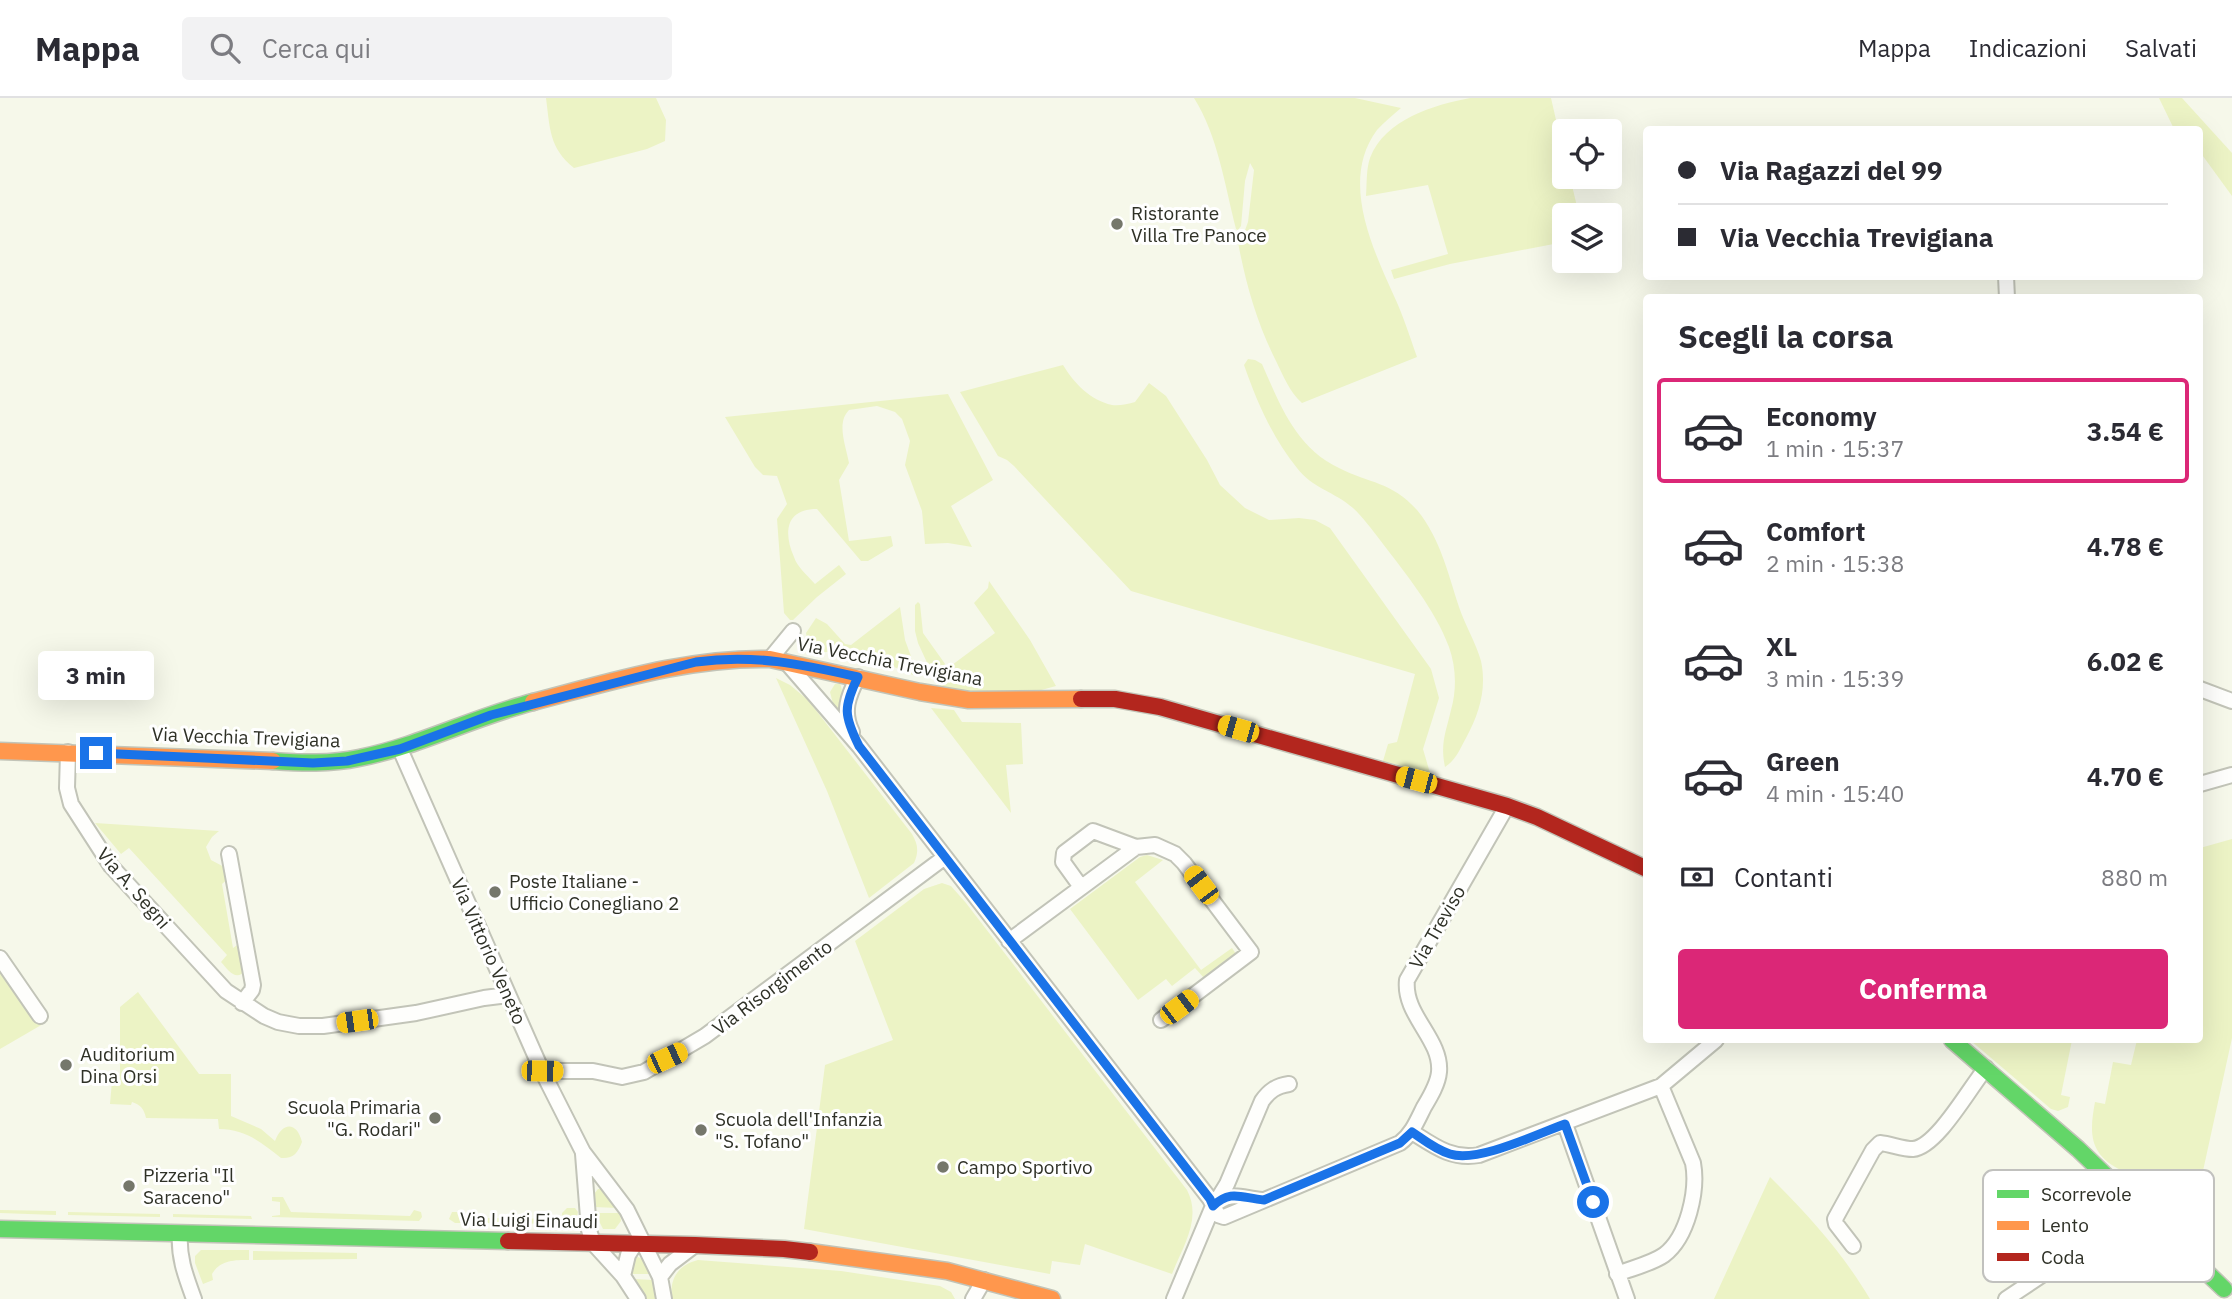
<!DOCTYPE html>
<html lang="it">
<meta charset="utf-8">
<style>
:root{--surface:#fff;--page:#f2f2f3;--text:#2b2b33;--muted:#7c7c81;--line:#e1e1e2;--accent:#db2777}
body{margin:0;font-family:"IBM Plex Sans",sans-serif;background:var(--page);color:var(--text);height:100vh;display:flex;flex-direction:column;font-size:26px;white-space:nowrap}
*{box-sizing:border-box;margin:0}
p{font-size:23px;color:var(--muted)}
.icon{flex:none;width:38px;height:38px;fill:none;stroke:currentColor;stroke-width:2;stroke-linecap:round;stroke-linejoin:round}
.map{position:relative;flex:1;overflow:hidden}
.panel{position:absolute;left:1643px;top:196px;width:560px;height:749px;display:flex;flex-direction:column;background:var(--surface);border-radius:7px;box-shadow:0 7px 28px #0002}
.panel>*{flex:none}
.guide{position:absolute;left:1643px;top:28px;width:560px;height:154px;border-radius:7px;box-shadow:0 7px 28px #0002;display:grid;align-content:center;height:154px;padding:0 35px;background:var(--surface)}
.fabs{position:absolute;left:1552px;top:21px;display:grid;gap:14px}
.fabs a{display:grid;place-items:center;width:70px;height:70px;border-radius:7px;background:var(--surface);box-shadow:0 7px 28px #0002;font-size:35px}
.end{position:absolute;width:32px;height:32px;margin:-16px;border:9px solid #1a73e8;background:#fff;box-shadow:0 0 0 4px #fff}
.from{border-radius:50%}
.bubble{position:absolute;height:49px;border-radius:7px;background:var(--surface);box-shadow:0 7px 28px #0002;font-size:23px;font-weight:800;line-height:49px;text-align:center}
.car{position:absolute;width:21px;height:42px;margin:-21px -10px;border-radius:9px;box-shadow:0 0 5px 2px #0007;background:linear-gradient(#f5c518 24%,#345 0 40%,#f5c518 0 76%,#345 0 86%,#f5c518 0)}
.guide b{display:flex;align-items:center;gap:24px;height:66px;font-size:26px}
.guide b+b{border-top:2px solid var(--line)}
.guide i{width:18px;height:18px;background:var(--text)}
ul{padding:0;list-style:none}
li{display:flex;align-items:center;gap:21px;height:105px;margin:0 14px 10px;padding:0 21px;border:4px solid transparent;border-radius:7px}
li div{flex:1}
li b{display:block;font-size:26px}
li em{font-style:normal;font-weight:800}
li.on{border-color:var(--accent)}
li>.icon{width:63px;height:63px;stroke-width:1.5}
h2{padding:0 35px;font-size:32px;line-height:84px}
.pay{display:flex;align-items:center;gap:18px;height:77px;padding:0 35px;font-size:26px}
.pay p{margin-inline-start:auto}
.action{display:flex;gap:14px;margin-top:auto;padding:14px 35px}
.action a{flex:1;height:80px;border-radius:7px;background:var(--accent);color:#fff;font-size:28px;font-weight:800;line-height:80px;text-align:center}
header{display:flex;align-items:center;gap:42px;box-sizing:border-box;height:98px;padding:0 35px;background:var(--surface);border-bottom:2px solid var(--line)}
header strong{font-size:33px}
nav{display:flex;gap:38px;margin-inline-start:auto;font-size:24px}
.search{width:490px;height:63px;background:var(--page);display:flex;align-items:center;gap:18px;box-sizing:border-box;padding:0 24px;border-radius:7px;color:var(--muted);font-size:26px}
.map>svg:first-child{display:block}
.green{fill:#ecf3c5}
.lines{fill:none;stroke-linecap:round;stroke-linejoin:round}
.street-casing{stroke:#c2c4b8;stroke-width:18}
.fast-casing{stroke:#c2c4b8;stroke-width:19}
.slow-casing{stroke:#c2c4b8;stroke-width:19}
.jam-casing{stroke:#c2c4b8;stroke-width:19}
.street{stroke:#fefefc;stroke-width:14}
.fast{stroke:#63d668;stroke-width:16}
.slow{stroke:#ff974d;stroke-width:16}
.jam{stroke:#b3261e;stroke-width:16}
.route{stroke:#1a73e8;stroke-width:9}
.poi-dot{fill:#75776b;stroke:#fff;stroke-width:2.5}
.labels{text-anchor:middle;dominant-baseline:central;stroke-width:6;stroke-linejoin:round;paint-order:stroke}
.poi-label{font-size:19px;fill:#2f3127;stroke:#fff;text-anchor:start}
.street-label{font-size:19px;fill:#2f3127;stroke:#fff}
.key{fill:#fff;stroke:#c1c1be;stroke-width:2}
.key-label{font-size:19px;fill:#2f3127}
</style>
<header>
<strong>Mappa</strong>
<div class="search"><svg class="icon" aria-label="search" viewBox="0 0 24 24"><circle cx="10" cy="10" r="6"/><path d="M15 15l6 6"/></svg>Cerca qui</div>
<nav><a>Mappa</a><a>Indicazioni</a><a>Salvati</a></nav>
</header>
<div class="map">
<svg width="2232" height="1201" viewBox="0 0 2232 1201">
<rect width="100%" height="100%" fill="#f6f8ea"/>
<!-- green -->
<path class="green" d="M546 0H656L666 22 665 43 647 51 574 70C549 50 550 30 546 0Z
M1194 0H1355L1401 10C1393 17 1384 24 1377 32 1340 82 1372 149 1394 198 1403 217 1410 239 1417 259L1302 305C1289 293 1284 279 1276 263 1256 223 1245 183 1237 139L1244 135 1248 124 1254 72 1250 65 1245 83 1241 128 1238 132 1236 131C1225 88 1218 38 1194 0Z
M1470 0H1551L1564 57V79H1570L1579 117H1564V144L1450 166 1394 181 1391 172 1448 156 1428 87 1366 98C1367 85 1366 72 1370 60 1385 21 1434 7 1470 0Z
M2159 0H2182L2232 55V98L2200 54V32L2174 31Z
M1248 261 1255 262 1262 266C1280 307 1296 350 1339 370 1370 386 1391 383 1417 412 1440 440 1448 475 1459 509 1465 527 1476 545 1481 563 1487 591 1479 616 1466 640 1460 651 1456 662 1445 669 1440 645 1446 634 1451 612 1457 591 1456 569 1449 549 1435 511 1405 475 1380 442 1372 432 1363 419 1353 410 1335 394 1312 390 1297 370 1272 339 1257 304 1244 267Z
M1063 267C1074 285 1090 302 1112 307 1119 308 1128 306 1135 304L1149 285 1166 298 1207 362 1220 387 1245 410 1269 422 1299 420 1315 422 1330 430 1431 571 1439 600 1423 651 1430 675 1383 663 1388 646 1397 644 1415 576 1131 493 1014 368 1007 362 998 358 960 294Z
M948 296 993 382 951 408 972 449 948 445 925 446 922 413 905 367 910 343 902 321 895 314 877 308 849 312C836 325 846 348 849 365L839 382 849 443 891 438 893 448 868 463H861L817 411C786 411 783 434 794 459 797 469 808 478 815 486L839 467 846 476 817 499 793 522H790L784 515 777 421 787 406 777 378 763 377 755 369 725 319Z
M989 483 1030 542 1056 588 1034 594 959 593 940 588 936 584 918 545 915 533V507L918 504 920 506 923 535 948 570 995 535 974 505 988 490Z
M900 509 905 542 915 569 913 577 849 550 815 556 808 545 806 535 816 520 827 526 845 546 851 547Z
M776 580 790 587 808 602 912 736C918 746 919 754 914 765L869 800 827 693Z
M835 586H840C844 593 842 607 837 612L834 610 830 594Z
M931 610 954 612 962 624 1021 625 1023 666 1006 667 1011 715Z
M95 725 219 733 212 739 206 749 211 762 228 771 230 779 222 786 233 850 243 843 246 872C236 884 229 873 221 864L227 857 129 750 121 756Z
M2232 741V940L2189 1137C2176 1129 2171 1109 2161 1097L2164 1093 2152 1081 2148 1085C2140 1081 2131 1078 2123 1073 2089 1057 2089 1036 2095 1004L2105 1006 2113 964 2131 967 2137 942H2200V750Z
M1147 757 1163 762 1135 784 1201 872 1232 850 1236 856 1204 880 1195 870 1172 888 1166 881 1138 902 1070 811 1140 759Z
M942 785 951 788 966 805 1187 1092C1202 1121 1183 1148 1172 1176L1085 1146 1080 1167 1052 1163 1050 1176 804 1131 825 967 893 942 855 843 924 791Z
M0 867 43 926 0 951Z
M138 894 199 976H231V1018L261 1031 275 1043C282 1024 297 1023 302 1044 298 1055 293 1061 281 1060 261 1044 245 1031 219 1031L218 1021 146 1020C144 1011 141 1007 132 1004L131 1007 110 1006 112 983 120 976V909Z
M1970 942H2072L2061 997 2070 999 2068 1009 2058 1013 2051 1011Z
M1770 1079C1809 1118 1842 1154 1870 1201H1714Z
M598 1091H603L618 1110 594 1109V1096Z
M272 1099H283L291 1114 410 1118 414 1112 421 1114 422 1119 419 1123 272 1119V1118L280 1117V1104L272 1103Z
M567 1110H575L578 1114 576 1123 571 1126 487 1125 488 1120 562 1121V1115Z
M0 1112 56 1113V1117L0 1115Z
M68 1114 160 1116V1119L68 1117Z
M452 1114H460L463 1120H483V1125H455L449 1121Z
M595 1115H620L621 1123 615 1131H603Z
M173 1116 251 1118 252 1121 173 1119Z
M201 1152H249V1162C234 1162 220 1162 212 1176L213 1182 203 1186 195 1165V1158Z
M253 1153 357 1155V1161L253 1162Z
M636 1158 644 1162 651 1176H632V1164Z
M698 1162 841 1173 940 1188 951 1194 955 1201H672C669 1181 678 1167 698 1162Z
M634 1181 653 1182 658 1201H642Z"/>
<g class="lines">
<defs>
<path id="street" d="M2006 178 2007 200
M770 561 793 533
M787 565 859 648 1210 1101 1218 1117 1224 1119 1400 1045C1412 1036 1417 1023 1424 1009 1430 999 1438 986 1439 974 1442 941 1403 917 1407 882L1507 708
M2200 591 2232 603
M852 634C842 614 848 598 858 579
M400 651 542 973 583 1054 627 1112 660 1179 664 1201
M68 654 67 690 71 706 111 768 226 893 264 918 278 924 299 928H323L416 915 484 900 508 897
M2200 686 2232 677
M229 756 253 887 252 892 242 905
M1081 789 1063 764 1064 755 1093 733 1136 749
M1009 843 1136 749 1155 747 1175 756 1184 765 1251 854 1161 922
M0 860 40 918
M542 973H593L622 979 644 974 705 938 945 759
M1565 1026 1627 1201
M1412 1034C1434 1048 1452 1062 1479 1057L1661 988 1716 942
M583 1056 589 1132 593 1145 623 1178 638 1201
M1216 1104 1227 1086 1262 1003C1269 993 1276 988 1289 986
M180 1135C178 1159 186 1179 194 1201
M1853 1148 1836 1126 1835 1121 1873 1052 1880 1045C1891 1046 1902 1051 1913 1051 1937 1049 1970 989 1986 970
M1617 1176C1632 1170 1651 1166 1664 1157 1688 1139 1698 1092 1693 1065L1661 988
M623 1178 628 1157 635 1146
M660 1179 670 1166 695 1147
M973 1201 984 1182
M1174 1201 1213 1108C1231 1092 1240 1100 1262 1102
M2006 1201 2141 1111"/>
<path id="fast" d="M273 663C302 665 330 666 359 660 419 648 474 619 533 604
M1952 942 2078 1051 2224 1191
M0 1131 508 1143"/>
<path id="slow" d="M533 604C610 584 689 559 770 561L920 594 969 602 1081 601
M0 653 273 663
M810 1154 947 1173 1052 1201"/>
<path id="jam" d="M1081 601H1115L1160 609 1507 708 1537 719 1647 771
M508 1143 695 1147 784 1151 810 1154"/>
</defs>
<!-- street casing -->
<use href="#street" class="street-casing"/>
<!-- fast casing -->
<use href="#fast" class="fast-casing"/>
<!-- slow casing -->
<use href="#slow" class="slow-casing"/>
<!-- jam casing -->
<use href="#jam" class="jam-casing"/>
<!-- street -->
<use href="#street" class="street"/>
<!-- fast -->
<use href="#fast" class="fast"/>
<!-- slow -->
<use href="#slow" class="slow"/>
<!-- jam -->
<use href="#jam" class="jam"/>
</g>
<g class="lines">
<!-- route -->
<path class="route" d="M96 655 313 665 347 663 400 651 491 617 696 564C754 556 801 566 858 579 843 609 844 618 859 648L1210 1101 1213 1108C1231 1091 1241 1100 1264 1102L1400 1045 1412 1034C1424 1042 1436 1052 1450 1056 1478 1065 1537 1036 1565 1026L1593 1104"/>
</g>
<!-- markers -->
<g class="poi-dot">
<circle cx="1117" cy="126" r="7"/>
<circle cx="495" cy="794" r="7"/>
<circle cx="66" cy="967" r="7"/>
<circle cx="435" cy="1020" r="7"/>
<circle cx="701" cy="1032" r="7"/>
<circle cx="943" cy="1069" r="7"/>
<circle cx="129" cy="1088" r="7"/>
</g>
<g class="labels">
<!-- poi labels -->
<g class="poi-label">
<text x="1131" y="115">Ristorante<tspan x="1131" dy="22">Villa Tre Panoce</tspan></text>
<text x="509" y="783">Poste Italiane -<tspan x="509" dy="22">Ufficio Conegliano 2</tspan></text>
<text x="80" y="956">Auditorium<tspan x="80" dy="22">Dina Orsi</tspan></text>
<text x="421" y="1009" text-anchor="end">Scuola Primaria<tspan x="421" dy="22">"G. Rodari"</tspan></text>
<text x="715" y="1021">Scuola dell'Infanzia<tspan x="715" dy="22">"S. Tofano"</tspan></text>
<text x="957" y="1069">Campo Sportivo</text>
<text x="143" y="1077">Pizzeria "Il<tspan x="143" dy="22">Saraceno"</tspan></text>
</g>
<!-- street labels -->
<g class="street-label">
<text transform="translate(890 563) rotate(11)">Via Vecchia Trevigiana</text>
<text transform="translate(246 639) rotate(2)">Via Vecchia Trevigiana</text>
<text transform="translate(134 790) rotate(49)">Via A. Segni</text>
<text transform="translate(1437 829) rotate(-60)">Via Treviso</text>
<text transform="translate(489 853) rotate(66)">Via Vittorio Veneto</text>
<text transform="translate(772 889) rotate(-37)">Via Risorgimento</text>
<text transform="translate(529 1122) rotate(1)">Via Luigi Einaudi</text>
</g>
</g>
<!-- legend -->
<rect x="1983" y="1072" width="231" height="112" rx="10" class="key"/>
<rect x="1997" y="1092" width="32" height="8" fill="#63d668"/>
<rect x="1997" y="1123" width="32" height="9" fill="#ff974d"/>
<rect x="1997" y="1155" width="32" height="8" fill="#b3261e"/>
<g class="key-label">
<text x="2041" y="1103">Scorrevole</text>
<text x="2041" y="1134">Lento</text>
<text x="2041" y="1166">Coda</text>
</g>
</svg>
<div class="fabs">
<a><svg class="icon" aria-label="locate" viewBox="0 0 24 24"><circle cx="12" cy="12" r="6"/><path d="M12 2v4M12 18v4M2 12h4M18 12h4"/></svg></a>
<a><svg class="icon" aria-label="layers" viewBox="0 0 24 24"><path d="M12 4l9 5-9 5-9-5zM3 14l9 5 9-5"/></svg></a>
</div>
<i class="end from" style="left:1593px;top:1104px"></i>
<i class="end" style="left:96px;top:655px"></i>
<div class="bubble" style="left:38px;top:553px;width:116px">3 min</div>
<i class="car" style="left:1238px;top:631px;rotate:286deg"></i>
<i class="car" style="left:1416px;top:682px;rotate:285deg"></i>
<i class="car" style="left:1201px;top:787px;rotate:323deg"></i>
<i class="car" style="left:1179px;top:909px;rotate:53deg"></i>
<i class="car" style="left:357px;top:923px;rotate:262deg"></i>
<i class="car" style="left:667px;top:960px;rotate:65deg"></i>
<i class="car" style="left:542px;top:973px;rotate:91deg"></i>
<div class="guide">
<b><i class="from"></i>Via Ragazzi del 99</b>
<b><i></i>Via Vecchia Trevigiana</b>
</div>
<section class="panel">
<h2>Scegli la corsa</h2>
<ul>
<li class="on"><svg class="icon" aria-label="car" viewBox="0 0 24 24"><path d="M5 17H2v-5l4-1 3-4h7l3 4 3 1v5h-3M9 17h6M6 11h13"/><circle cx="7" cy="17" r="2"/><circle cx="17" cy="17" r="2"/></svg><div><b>Economy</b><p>1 min · 15:37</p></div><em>3.54 €</em></li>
<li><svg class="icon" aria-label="car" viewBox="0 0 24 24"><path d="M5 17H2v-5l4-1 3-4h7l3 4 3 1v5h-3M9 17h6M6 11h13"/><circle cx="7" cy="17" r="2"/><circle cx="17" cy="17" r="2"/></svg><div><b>Comfort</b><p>2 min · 15:38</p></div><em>4.78 €</em></li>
<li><svg class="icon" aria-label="car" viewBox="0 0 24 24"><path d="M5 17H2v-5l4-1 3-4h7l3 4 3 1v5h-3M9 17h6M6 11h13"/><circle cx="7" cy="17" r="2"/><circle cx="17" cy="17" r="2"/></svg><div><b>XL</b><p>3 min · 15:39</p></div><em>6.02 €</em></li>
<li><svg class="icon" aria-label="car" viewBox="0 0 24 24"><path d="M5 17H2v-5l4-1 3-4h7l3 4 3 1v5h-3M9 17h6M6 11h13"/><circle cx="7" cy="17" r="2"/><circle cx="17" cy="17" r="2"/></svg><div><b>Green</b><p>4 min · 15:40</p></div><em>4.70 €</em></li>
</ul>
<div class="pay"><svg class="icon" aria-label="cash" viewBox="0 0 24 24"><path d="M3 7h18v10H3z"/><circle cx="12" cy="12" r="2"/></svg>Contanti<p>880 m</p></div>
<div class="action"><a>Conferma</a></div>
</section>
</div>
